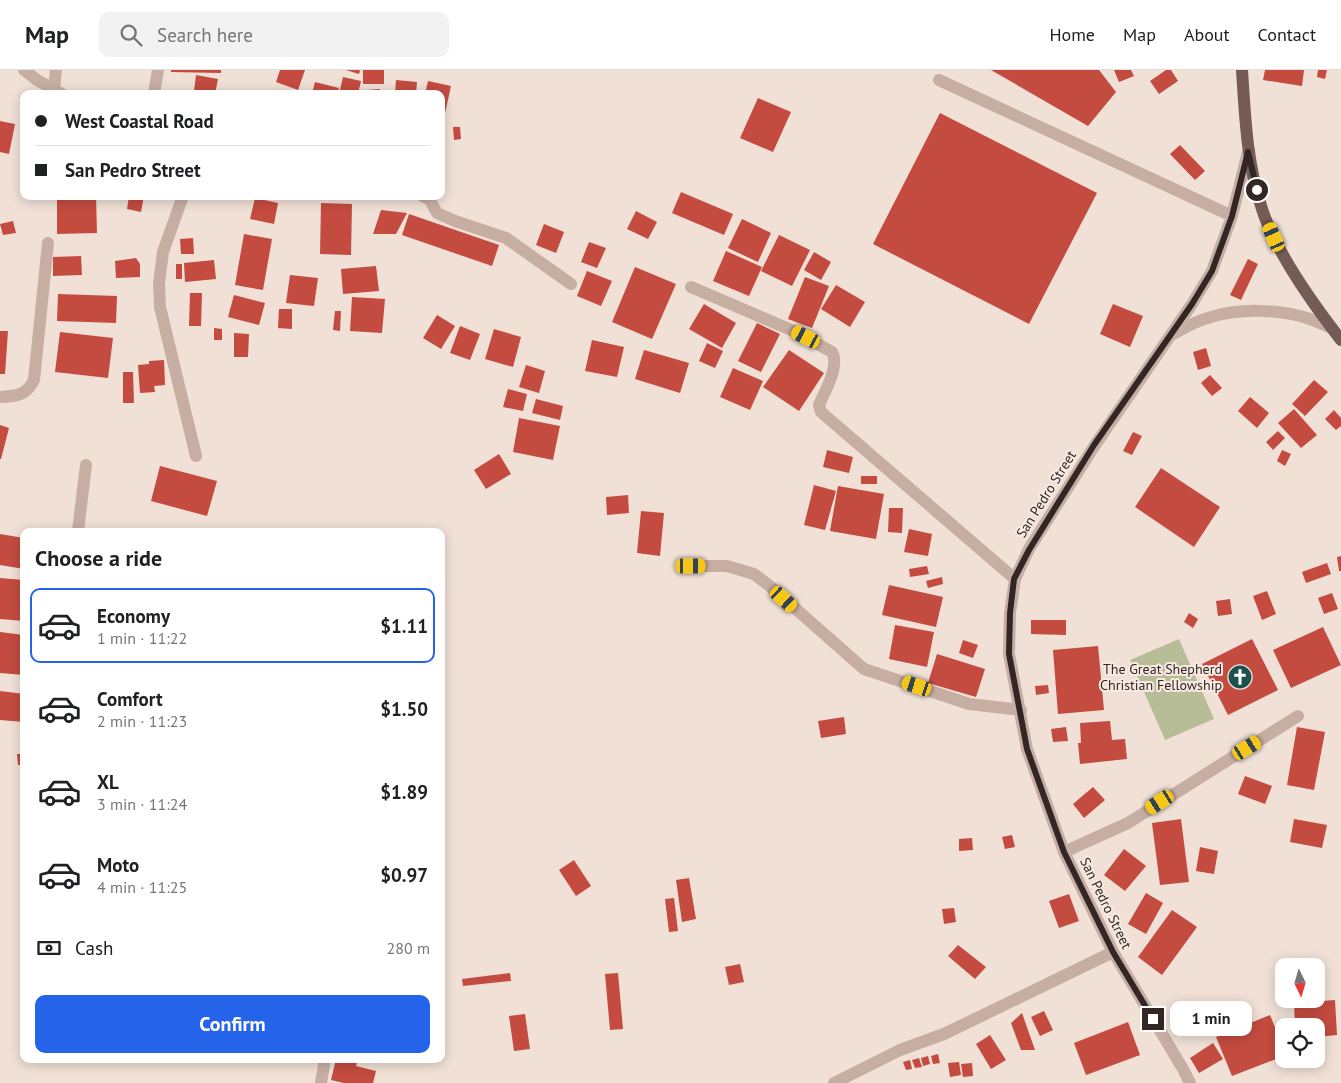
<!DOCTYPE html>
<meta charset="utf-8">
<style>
:root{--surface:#fff;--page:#f2f2f2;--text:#202124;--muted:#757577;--line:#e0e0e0;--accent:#2563eb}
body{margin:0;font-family:"PT Sans",sans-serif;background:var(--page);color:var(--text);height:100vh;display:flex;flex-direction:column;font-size:19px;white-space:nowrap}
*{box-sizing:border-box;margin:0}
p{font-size:16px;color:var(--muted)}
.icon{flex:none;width:28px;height:28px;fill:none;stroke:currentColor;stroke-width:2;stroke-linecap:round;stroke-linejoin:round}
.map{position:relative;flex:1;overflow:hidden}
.panel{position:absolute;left:20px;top:458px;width:425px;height:535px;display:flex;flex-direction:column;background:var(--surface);border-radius:10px;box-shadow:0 2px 12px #0003}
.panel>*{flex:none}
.top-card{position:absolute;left:20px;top:20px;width:425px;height:110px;border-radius:10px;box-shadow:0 2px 12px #0003;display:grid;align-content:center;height:110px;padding:0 15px;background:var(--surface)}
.needle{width:32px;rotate:175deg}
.buttons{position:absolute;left:1275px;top:888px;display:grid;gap:10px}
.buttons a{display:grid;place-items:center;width:50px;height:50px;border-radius:10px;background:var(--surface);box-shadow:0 2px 12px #0003;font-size:25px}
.end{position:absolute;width:22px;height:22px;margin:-11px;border:6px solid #322725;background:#fff;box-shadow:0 0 0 2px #fff}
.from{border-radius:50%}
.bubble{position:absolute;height:35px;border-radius:10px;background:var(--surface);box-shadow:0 2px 12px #0003;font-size:16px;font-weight:700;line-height:35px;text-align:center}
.car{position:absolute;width:15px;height:30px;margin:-15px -8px;border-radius:6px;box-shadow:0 0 4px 1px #0007;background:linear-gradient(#f5c518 24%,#345 0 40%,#f5c518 0 76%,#345 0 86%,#f5c518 0)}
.top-card b{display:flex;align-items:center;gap:18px;height:48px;font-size:19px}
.top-card b+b{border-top:1px solid var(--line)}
.top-card i{width:12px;height:12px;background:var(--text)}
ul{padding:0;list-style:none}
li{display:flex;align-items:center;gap:15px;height:75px;margin:0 10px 8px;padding:0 5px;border:2px solid transparent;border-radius:10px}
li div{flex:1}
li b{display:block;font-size:19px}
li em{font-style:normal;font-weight:700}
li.active{border-color:var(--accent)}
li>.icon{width:45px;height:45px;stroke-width:1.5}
h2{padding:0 15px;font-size:22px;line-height:60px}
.pay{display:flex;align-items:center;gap:12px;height:55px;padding:0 15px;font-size:19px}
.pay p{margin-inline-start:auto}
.cta{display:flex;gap:10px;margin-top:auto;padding:10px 15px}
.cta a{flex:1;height:58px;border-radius:10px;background:var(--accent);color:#fff;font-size:20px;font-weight:700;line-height:58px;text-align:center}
header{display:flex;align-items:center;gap:30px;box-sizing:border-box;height:70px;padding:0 25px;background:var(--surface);border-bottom:1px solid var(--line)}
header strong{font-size:24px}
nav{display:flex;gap:28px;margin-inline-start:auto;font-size:18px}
.search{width:350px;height:45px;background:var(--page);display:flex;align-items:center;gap:12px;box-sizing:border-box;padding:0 18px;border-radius:10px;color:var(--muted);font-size:19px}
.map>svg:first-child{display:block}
.green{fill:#b7be97}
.building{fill:#c44b40}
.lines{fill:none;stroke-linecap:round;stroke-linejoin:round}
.minor{stroke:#c7aea3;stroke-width:12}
.major{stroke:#745b56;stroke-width:12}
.route{stroke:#322725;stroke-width:6}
.labels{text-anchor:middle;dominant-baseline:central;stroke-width:4;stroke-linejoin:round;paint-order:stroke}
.street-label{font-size:14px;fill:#322725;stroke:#f8eae2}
.poi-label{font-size:14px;fill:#322725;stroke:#f8eae2;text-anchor:end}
</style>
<header>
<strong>Map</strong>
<div class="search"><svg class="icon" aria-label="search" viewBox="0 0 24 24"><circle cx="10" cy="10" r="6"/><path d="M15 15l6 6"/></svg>Search here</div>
<nav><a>Home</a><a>Map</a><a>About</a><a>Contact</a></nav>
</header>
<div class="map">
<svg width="1341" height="1013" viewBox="0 0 1341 1013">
<rect width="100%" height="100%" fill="#f0e0d6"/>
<!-- green -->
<path class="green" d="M1179 569 1214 649 1165 670 1130 590Z"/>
<!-- building -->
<path class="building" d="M171 0H221V3L171 2Z
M280 0H305L298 20 276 12Z
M346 0H360L359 4Z
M363 0H384V14H363Z
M991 0H1099L1116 22 1088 56Z
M1114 0H1131L1134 6 1119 12Z
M1166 0H1171L1178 11 1159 24 1150 11Z
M1265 0H1304L1302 16 1263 10Z
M1318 0H1327L1325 9 1317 7Z
M196 5 218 9 215 24 194 21Z
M343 7 361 11 358 24H339Z
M396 10 417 12 416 24H395Z
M428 11 451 16 442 57 441 24H425Z
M315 12 339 18 337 24H312Z
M380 19V24H366V20Z
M758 28 791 42 773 82 740 68Z
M940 43 1097 123 1029 254 873 174Z
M0 51 15 54 9 84 0 82Z
M453 57H460L461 69 454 70Z
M1180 75 1205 101 1195 110 1170 84Z
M681 122 733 144 724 165 672 143Z
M57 126H96L97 163 57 164Z
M129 126H144L141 142 127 139Z
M255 128 278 133 274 154 250 149Z
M321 133 352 134 351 185 320 184Z
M381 140 407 143 396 164H373Z
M636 141 657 152 648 169 627 159Z
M409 144 499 175 492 196 402 165Z
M742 149 771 163 758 192 728 178Z
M13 151 16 163 3 165 0 154Z
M544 154 564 162 556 183 536 175Z
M244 164 272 169 263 220 235 215Z
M779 165 810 180 792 216 761 201Z
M193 168 194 184H181L180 169Z
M589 172 606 178 597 198 581 192Z
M726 181 762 197 749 226 713 211Z
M814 182 831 192 821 210 804 200Z
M81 186 82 205 53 206V187Z
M136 188 140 194V207L116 208 115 191Z
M1248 189 1258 194 1241 230 1230 225Z
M214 190 216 209 185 212 184 193Z
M176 194H182V209H176Z
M376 196 379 221 343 224 341 199Z
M635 197 676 214 652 269 612 252Z
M587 201 612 211 601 236 577 226Z
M290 205 318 208 314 236 286 233Z
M805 207 829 216 812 258 788 249Z
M836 215 865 232 850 257 821 239Z
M190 223H202L201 256H189Z
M58 224 117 226 116 253 57 251Z
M234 225 265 233 259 255 228 247Z
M352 227 385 229 382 263 350 261Z
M704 234 736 253 722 278 689 259Z
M1113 234 1143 246 1130 277 1100 264Z
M279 239H292V259L278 258Z
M335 241H341L340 261 333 260Z
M437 245 455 256 441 279 423 268Z
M757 253 780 264 761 302 738 291Z
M460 256 480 264 470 290 450 283Z
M214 258 222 259V270H214Z
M494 259 521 267 513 297 485 289Z
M0 261H8L5 304H0Z
M60 262 113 268 108 308 55 302Z
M234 263 249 264 248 287H234Z
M592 270 624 277 617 307 585 301Z
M707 273 723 281 715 298 699 291Z
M1206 278 1211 296 1198 300 1193 282Z
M644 280 689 293 680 323 635 309Z
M789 280 824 303 799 341 763 317Z
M164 290 165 315 154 316 155 322 140 323 138 295 149 294V291Z
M526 295 545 301 539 323 519 317Z
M733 298 763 311 750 340 720 327Z
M123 302H133L134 333H123Z
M1210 305 1222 318 1212 326 1201 313Z
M1314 310 1328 322 1305 346 1292 334Z
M508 319 527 324 523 341 503 337Z
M1250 327 1269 343 1257 358 1238 341Z
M536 329 563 336 560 350 532 343Z
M1294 339 1317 365 1301 378 1278 353Z
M1334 340 1341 348V356L1336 360 1325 349Z
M519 348 560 356 553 390 513 382Z
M0 355 9 358 1 389H0Z
M1278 361 1285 368 1273 380 1266 372Z
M1133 362 1142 366 1132 385 1123 381Z
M827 380 853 387 849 403 823 397Z
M1282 380 1291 384 1285 396 1277 391Z
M499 384 511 404 486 419 474 400Z
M160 396 217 411 207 446 151 431Z
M1161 398 1220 437 1194 477 1135 437Z
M861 406H877V414H861Z
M814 415 836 421 825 460 804 455Z
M838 416 884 424 876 469 830 461Z
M628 425 629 443 607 445 606 427Z
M889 438H903L902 463 888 462Z
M641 441 664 443 660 486 637 483Z
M909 459 932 464 928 486 904 482Z
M0 464 24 468V499L0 495Z
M1341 486V501H1339L1337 487Z
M1327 493 1331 504 1306 513 1302 502Z
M927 496 929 504 910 507 909 499Z
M942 507 943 514 928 518 926 511Z
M0 508 24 510V551L0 549Z
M889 515 943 527 936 557 882 545Z
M1267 521 1276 544 1262 550 1253 526Z
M1332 523 1338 539 1324 544 1318 528Z
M1230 529 1232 544 1218 546 1216 531Z
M1189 543 1198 549 1193 558 1184 552Z
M1031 550H1066V565L1031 564Z
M895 555 934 562 927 597 889 589Z
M1323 557 1341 595 1291 618 1273 580Z
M0 562 24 565V605L0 603Z
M1252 569 1278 620 1228 645 1202 594Z
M963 570 978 575 973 588 959 583Z
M1098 576 1104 640 1058 644 1053 580Z
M937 584 985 599 976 627 928 613Z
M1048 615 1049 623 1036 625 1035 616Z
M0 621 24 624V652L0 650Z
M844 647 846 664 821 668 818 651Z
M1110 651 1112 670 1125 669 1127 689 1080 694 1078 673H1081L1080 653Z
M20 656H24V668H20Z
M1066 657 1068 671 1053 672 1051 659Z
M1297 657 1325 662 1314 720 1287 715Z
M21 671H24V682H21Z
M17 684H24V695H18Z
M1245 706 1272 716 1265 734 1238 724Z
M1093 717 1105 730 1084 748 1073 734Z
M1181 749 1189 812 1160 815 1152 753Z
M1294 749 1327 755 1322 778 1290 772Z
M1012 765 1015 777 1005 779 1002 767Z
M972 768 973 780 959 781V769Z
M1200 777 1218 781 1214 804 1196 801Z
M1124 779 1146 796 1125 821 1104 805Z
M574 790 591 816 576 826 559 800Z
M689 808 696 849 682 852 676 810Z
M1146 823 1163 833 1146 864 1128 854Z
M1069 824 1079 851 1059 858 1049 831Z
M674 828 678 861 669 862 665 829Z
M954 838 956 852 944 854 942 839Z
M1172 840 1197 857 1162 905 1138 887Z
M958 875 986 897 975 909 948 886Z
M740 894 744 912 729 915 725 897Z
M510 903 511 911 463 916 462 909Z
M618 903 623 959 610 960 605 904Z
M1335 930 1337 965 1316 967V956H1295L1294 933Z
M21 935 24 936V948L20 947Z
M1044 941 1053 960 1040 966 1031 947Z
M1022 943 1035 980H1021L1011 953Z
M525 944 530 979 514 981 509 946Z
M1270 945 1284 979V986L1232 1006 1216 967Z
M1128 952 1140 985 1086 1005 1074 973Z
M990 965 1006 990 991 999 976 974Z
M1213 973 1223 989 1199 1003 1190 988Z
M938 984 940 993 933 994 931 986Z
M928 986 930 994 923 996 921 988Z
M919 988 922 997 915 998 912 990Z
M336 989H358L356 996 376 1001 373 1013H344L331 1010Z
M910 990 912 999 906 1000 903 992Z
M959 992 961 1005 950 1007 948 993Z
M972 993 973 1006 963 1007 961 994Z"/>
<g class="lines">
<!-- minor -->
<path class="minor" d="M24 0 37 10 62 24
M939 10 1232 146
M54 20 56 0
M154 24 158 0
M183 126 163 182 159 213 160 237 196 386
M422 126 430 130 437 143 455 151 506 168 571 214
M691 217 796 262 832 282C840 296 825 321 819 335L821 342 1015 509
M1173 264C1184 258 1196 251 1208 248 1238 238 1277 239 1307 248 1316 251 1324 255 1332 258
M0 327C16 326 26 326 34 310L48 173
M78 461 86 395
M691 496H727L754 504 771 517 864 599 969 634 1021 640
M1064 782 1128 753 1298 646
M321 1013 325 989
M834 1013 900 980 944 964 1113 882
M1190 1013 1183 999 1113 882 1064 782 1027 679 1009 584 1010 543 1015 509 1029 479 1095 375 1192 234 1212 201 1232 146 1248 82"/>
<!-- major -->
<path class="major" d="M1242 0C1245 47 1247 95 1262 139 1276 182 1313 234 1341 270"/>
</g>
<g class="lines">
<!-- route -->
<path class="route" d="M1153 949 1113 882 1064 782 1027 679 1009 584 1010 543 1014 509 1029 480 1094 375 1192 234 1212 201 1232 146 1248 82 1257 120"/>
</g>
<!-- icons -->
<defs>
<symbol id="church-disc" viewBox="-11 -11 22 22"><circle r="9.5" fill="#1b524d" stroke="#f8eae2"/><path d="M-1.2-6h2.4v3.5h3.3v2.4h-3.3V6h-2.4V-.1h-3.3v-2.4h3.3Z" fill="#fff"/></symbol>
</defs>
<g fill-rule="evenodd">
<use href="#church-disc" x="1226" y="593" width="28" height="28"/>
</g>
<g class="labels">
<!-- street labels -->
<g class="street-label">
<text transform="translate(1046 424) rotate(-58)">San Pedro Street</text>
<text transform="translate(1106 833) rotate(64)">San Pedro Street</text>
</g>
<!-- poi labels -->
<g class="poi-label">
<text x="1222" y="599">The Great Shepherd<tspan x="1222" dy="16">Christian Fellowship</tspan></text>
</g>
</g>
</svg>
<div class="buttons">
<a><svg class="needle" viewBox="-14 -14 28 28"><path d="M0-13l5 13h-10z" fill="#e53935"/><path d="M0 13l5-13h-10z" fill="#757577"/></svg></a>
<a><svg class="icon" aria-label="locate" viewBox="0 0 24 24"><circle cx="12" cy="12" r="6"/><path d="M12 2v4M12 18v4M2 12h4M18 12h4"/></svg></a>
</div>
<i class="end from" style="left:1257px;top:120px"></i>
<i class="end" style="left:1153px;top:949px"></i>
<div class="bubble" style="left:1170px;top:931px;width:82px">1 min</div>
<i class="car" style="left:1274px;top:167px;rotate:336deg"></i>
<i class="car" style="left:806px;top:267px;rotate:297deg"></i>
<i class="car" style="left:691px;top:496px;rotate:90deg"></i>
<i class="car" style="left:784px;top:529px;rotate:132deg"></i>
<i class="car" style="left:917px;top:616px;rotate:288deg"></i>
<i class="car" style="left:1247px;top:678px;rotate:59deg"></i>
<i class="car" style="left:1160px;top:732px;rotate:237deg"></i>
<div class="top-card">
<b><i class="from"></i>West Coastal Road</b>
<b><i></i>San Pedro Street</b>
</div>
<section class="panel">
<h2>Choose a ride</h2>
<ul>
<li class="active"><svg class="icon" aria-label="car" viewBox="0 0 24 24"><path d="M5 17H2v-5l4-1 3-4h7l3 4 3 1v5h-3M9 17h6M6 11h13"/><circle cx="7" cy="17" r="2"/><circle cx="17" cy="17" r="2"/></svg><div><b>Economy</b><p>1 min · 11:22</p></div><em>$1.11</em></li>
<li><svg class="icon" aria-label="car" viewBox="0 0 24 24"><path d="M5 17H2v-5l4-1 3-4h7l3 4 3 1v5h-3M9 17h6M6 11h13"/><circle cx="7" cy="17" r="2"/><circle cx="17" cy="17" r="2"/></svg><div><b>Comfort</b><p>2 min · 11:23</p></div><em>$1.50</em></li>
<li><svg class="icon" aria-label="car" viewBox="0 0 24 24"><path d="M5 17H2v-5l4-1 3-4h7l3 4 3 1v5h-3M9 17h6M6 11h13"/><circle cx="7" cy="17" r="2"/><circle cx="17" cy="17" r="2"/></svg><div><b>XL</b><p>3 min · 11:24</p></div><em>$1.89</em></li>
<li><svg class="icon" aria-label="car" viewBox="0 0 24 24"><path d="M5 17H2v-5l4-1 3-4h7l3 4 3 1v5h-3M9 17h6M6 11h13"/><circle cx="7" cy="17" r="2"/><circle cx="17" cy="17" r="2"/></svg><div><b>Moto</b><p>4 min · 11:25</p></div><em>$0.97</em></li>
</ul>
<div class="pay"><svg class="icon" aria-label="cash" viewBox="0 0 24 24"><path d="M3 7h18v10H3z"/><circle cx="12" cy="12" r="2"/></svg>Cash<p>280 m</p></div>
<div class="cta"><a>Confirm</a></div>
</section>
</div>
